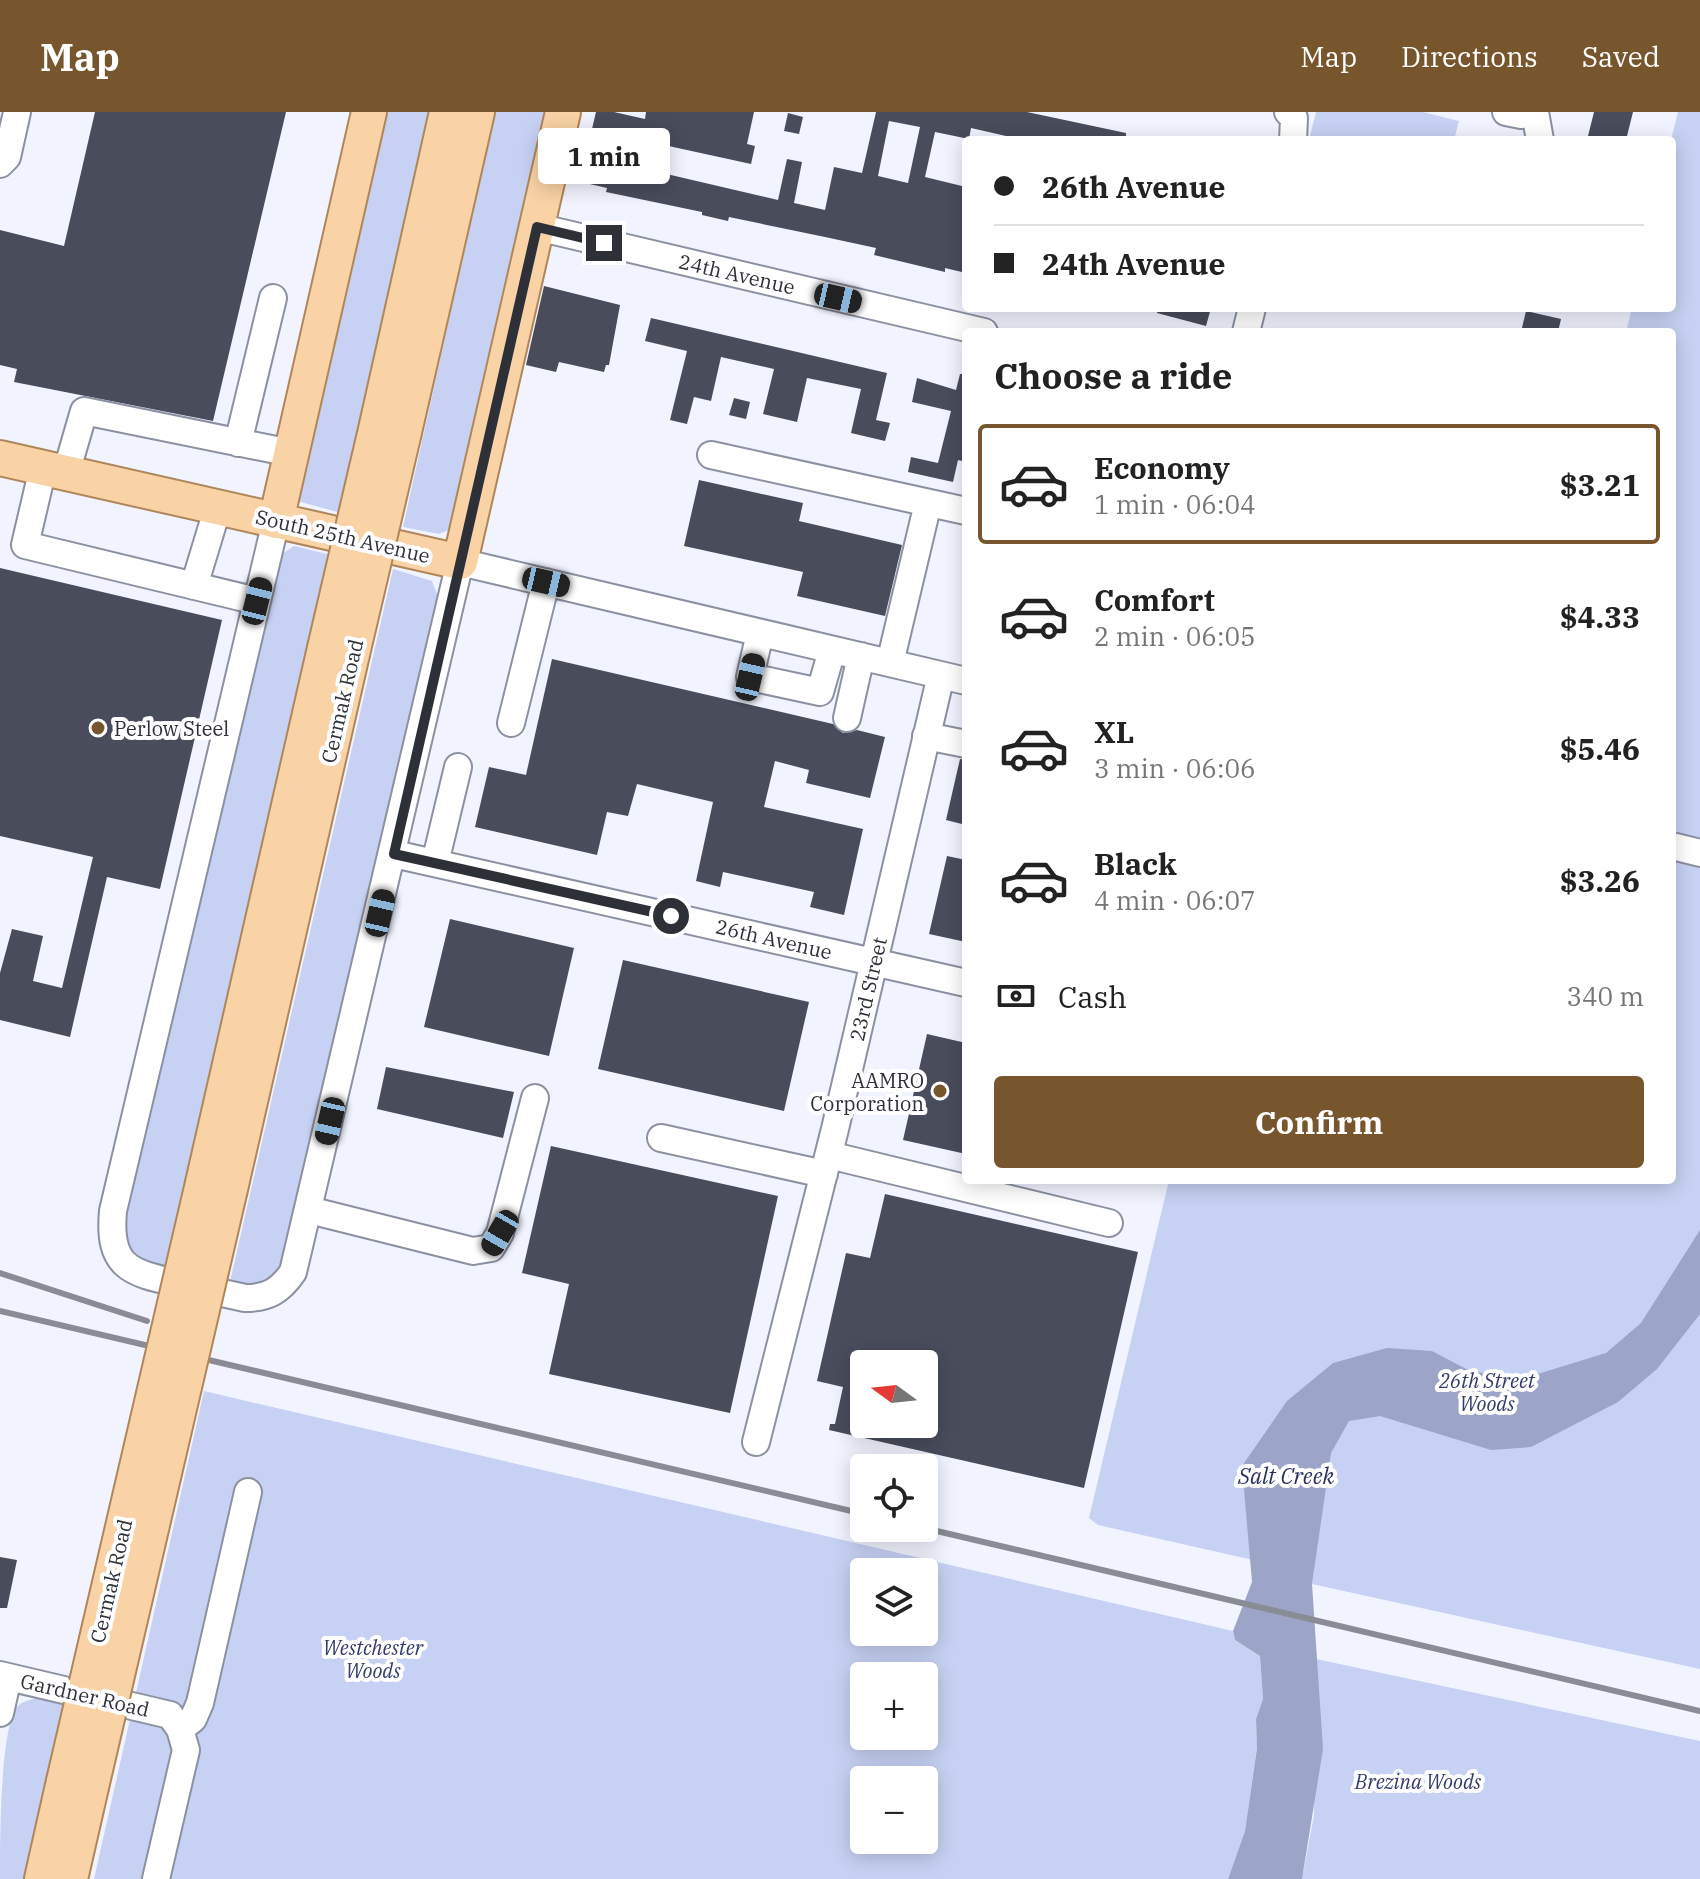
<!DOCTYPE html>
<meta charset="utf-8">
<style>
:root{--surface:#fff;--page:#f6f6f6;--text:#222;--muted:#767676;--line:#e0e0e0;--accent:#77552d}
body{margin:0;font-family:"IBM Plex Serif",serif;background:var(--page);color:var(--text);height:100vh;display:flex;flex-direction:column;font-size:30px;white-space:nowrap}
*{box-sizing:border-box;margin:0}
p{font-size:26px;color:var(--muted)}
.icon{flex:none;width:44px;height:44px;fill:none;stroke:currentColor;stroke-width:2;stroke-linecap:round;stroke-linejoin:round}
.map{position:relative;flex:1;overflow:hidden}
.sheet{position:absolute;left:962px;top:216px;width:714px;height:856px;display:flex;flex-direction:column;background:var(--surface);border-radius:8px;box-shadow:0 4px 20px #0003}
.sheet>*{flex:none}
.guide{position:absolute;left:962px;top:24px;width:714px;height:176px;border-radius:8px;box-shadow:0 4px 20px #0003;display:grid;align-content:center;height:176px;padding:0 32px;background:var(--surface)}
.needle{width:52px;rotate:285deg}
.buttons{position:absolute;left:850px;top:1238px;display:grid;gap:16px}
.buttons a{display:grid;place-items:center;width:88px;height:88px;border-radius:8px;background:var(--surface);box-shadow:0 4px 20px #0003;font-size:40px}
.end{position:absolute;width:36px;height:36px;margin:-18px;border:10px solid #2e3037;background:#fff;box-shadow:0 0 0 4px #fff}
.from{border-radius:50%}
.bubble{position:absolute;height:56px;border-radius:8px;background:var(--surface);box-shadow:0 4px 20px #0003;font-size:26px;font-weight:800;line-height:56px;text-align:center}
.car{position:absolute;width:24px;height:48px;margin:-24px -12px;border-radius:10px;box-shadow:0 0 6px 2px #0007;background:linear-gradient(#222 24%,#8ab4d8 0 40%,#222 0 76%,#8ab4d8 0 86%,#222 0)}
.guide b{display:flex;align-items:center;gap:28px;height:76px;font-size:30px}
.guide b+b{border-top:2px solid var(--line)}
.guide i{width:20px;height:20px;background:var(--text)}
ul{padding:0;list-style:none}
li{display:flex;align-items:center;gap:24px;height:120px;margin:0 16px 12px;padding:0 16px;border:4px solid transparent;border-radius:8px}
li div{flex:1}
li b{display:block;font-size:30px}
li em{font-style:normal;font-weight:800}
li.active{border-color:var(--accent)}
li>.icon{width:72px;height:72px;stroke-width:1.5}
h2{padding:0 32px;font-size:36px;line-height:96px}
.pay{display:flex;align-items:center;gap:20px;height:88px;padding:0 32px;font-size:30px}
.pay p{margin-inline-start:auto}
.cta{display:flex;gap:16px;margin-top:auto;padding:16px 32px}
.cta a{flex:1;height:92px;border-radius:8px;background:var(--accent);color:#fff;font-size:32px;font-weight:800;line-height:92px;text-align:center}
header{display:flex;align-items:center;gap:48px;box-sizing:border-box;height:112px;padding:0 40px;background:var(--accent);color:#fff}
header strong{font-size:38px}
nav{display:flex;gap:44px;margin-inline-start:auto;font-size:28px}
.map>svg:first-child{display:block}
.green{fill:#c7d1f3;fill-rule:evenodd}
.water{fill:#9ca5c7}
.building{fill:#494c5b;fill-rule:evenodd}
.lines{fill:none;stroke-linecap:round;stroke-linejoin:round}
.minor-casing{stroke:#8c91a1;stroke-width:30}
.major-casing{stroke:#af8659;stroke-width:38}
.minor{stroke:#fff;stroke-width:26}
.major{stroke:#f9d3a6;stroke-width:34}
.rail{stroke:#8a8c95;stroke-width:6}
.major-bridge-casing{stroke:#af8659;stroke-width:38;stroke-linecap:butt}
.major-bridge{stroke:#f9d3a6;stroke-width:34}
.route{stroke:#2e3037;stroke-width:10}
.poi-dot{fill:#77552d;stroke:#fff;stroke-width:3}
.labels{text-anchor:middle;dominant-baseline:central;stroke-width:8;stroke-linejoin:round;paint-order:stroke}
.street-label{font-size:20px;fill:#2e3037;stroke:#fff}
.poi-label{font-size:20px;fill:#2e3037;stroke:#fff;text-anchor:start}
.park-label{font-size:20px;font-style:italic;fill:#323b69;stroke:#fff}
.water-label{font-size:22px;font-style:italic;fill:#28315e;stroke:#fff}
</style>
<header>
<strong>Map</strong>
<nav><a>Map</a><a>Directions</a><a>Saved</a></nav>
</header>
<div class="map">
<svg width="1700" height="1767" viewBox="0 0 1700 1767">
<rect width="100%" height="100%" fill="#f1f4ff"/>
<!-- green -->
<path class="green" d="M378 0H433L341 401 297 389Z
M495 0H551L451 417 439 422 403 415Z
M1316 0H1423L1459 9 1454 28H1309Z
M1678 0H1700V1557L1312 1472 1314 1458 1252 1444 1253 1448 1098 1413 1089 1406 1169 1068H1672V220H1626L1632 196H1672L1671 28Z
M294 434 331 443 167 1160C133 1151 125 1136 125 1103L279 444Z
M393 457 432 469 439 487 290 1138C272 1172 266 1174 229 1174Z
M204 1279 1233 1519 1235 1528 1260 1544 1263 1587 1256 1607 1257 1635 1245 1719 1228 1767H94ZM864 1460H924V1520H864ZM864 1564H924V1624H864ZM864 1668H924V1728H864Z
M1316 1547 1700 1629V1767H1302L1314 1703Z
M38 1586 67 1591 26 1767H0C0 1731 0 1621 16 1596 22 1589 29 1588 38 1586Z"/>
<!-- water -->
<path class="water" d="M1700 1118V1202L1657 1257 1618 1290 1531 1335 1491 1338 1380 1304 1349 1309 1331 1341 1312 1472 1323 1637 1302 1767H1228L1245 1719 1257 1636 1256 1607 1263 1587 1260 1544 1235 1528 1233 1519 1252 1470 1242 1354 1287 1289 1333 1251 1387 1236 1432 1239 1472 1260 1531 1264 1606 1241 1641 1211Z"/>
<!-- building -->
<path class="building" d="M95 0H286L213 309 14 270 17 257 0 253V118L64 134Z
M596 0H614L645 7 646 0H754L747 32 755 34 751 52 664 33 658 60 778 88 787 47 802 50 794 91 825 98 834 55 862 61 876 0H1027L1126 21V28H1023L971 16 969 27 935 20 925 65 966 75V161L945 156V160L874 143 876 136 825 125 729 105 728 109 702 103V100L606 80 607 76 568 67 574 40 586 42ZM889 9 920 15 908 71 878 64Z
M1594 0H1633L1626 28H1587Z
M788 1 803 5 799 22 784 19Z
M544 174 620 193 609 253H606L604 260 559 250 556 260 526 253Z
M1158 196H1211L1206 214 1157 201Z
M1526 199 1561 207 1558 220H1521Z
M651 206 887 261 876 308 890 311 885 329 851 321 861 277 807 266 797 310 763 302 774 257 721 245 711 289 694 285 687 312 670 308 687 239 645 229Z
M960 262H966V350L958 348 953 370 908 360 911 345 938 351 951 299 912 290 917 266 956 278Z
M734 286 750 290 746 307 729 303Z
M699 368 803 391 799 409 902 433 885 504 797 484 803 460 684 434Z
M0 456 222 508 160 777 107 765 70 925 0 908V861L12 817 43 824 33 869 62 876 93 745 0 724Z
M552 547 833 612 843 621 857 618 885 625 870 686 806 671 809 658 775 649 764 695 863 717 844 803 810 795 814 780 723 760 720 775 696 769 713 690 637 672 628 704 607 700 597 743 475 715 489 655 526 663Z
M960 647 966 648V713L946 708Z
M947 744 966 748V830L929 822Z
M450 807 574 836 549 944 424 915Z
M623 848 809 890 784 999 598 957Z
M927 922 966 931V1042L903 1028Z
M386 955 514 980 503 1026 377 997Z
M551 1034 778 1084 730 1301 549 1262 569 1172 522 1161Z
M885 1082 1138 1140 1084 1376 829 1318 830 1312H835L843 1275 817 1269 846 1141 870 1146ZM864 1252H924V1312H864Z
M0 1445 17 1448 7 1496H0Z"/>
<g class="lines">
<defs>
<path id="minor" d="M1288 0 1294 6 1293 28
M1506 0 1521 3 1535 0
M1535 0 1540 28
M0 52 7 45 17 0
M537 115 984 220
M1246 220 1252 196
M238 331 273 186
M711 343 966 399
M43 356 25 433 257 489
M66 361 84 299 291 341
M276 409 113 1099C108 1154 129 1161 177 1171 200 1176 223 1181 245 1186 268 1186 280 1179 293 1160L460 450 966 569
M194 474 218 395
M760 521 750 565 820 580 832 538
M890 551 928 391
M847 606 861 544
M511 611 546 470
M926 624 966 632
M1672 734 1700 741
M394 742 966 871
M435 751 458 655
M661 1026 824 1062
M829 1043 1109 1111
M309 1098 473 1139 491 1136 500 1121 535 986
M756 1330 835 1017 941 563
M0 1563 170 1603 180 1617 186 1638 156 1767
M0 1601 8 1565
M180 1617 193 1607 200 1591 248 1380"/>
<path id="major" d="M377 313 447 0
M404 320 477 0
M0 346 460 450 563 0
M276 409 369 0
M203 1071 325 536
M230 1077 352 542
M42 1767 64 1669
M70 1767 91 1675"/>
</defs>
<!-- minor casing -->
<use href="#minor" class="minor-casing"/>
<!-- major casing -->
<use href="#major" class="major-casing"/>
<!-- minor -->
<use href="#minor" class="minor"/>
<!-- major -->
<use href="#major" class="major"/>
<!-- rail -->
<path class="rail" d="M0 1161 147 1209
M0 1199 864 1402
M924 1416 1700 1599"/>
<defs>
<path id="major-bridge" d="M325 536 377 313
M352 542 404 320
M64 1669 203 1071
M91 1675 230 1077"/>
</defs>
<!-- major-bridge casing -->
<use href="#major-bridge" class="major-bridge-casing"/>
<!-- major-bridge -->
<use href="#major-bridge" class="major-bridge"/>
</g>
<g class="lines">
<!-- route -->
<path class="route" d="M604 131 537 115 394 742 671 804"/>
</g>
<!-- markers -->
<g class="poi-dot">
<circle cx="98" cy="616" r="8"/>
<circle cx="940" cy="979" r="8"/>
</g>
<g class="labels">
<!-- street labels -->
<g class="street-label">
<text transform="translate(737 162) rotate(13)">24th Avenue</text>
<text transform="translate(343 424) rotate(13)">South 25th Avenue</text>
<text transform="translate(342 589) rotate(-77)">Cermak Road</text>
<text transform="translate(774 827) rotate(13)">26th Avenue</text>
<text transform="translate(868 877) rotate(-77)">23rd Street</text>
<text transform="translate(111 1469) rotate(-77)">Cermak Road</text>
<text transform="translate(85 1583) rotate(13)">Gardner Road</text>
</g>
<!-- poi labels -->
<g class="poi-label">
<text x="114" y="616">Perlow Steel</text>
<text x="924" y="968" text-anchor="end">AAMRO<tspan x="924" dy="23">Corporation</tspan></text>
</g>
<!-- park labels -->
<g class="park-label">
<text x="1487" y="1268">26th Street<tspan x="1487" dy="23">Woods</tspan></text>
<text x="373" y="1535">Westchester<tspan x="373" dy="23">Woods</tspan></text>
<text x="1418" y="1669">Brezina Woods</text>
</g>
<!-- water labels -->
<g class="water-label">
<text x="1286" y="1363">Salt Creek</text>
</g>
</g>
</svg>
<div class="buttons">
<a><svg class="needle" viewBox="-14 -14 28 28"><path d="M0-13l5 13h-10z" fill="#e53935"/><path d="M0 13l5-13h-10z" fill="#767676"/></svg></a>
<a><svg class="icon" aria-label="locate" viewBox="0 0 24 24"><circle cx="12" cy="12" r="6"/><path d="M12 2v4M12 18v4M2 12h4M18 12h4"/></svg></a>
<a><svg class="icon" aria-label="layers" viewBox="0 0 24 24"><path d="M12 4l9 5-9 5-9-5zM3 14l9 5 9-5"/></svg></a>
<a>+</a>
<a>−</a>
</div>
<i class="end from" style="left:671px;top:804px"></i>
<i class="end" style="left:604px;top:131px"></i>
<div class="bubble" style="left:538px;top:16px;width:132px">1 min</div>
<i class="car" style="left:838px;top:186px;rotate:103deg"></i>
<i class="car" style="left:546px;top:470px;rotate:103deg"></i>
<i class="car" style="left:257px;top:489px;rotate:14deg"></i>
<i class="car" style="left:750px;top:565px;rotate:13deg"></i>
<i class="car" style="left:380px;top:801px;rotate:13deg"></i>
<i class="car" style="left:330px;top:1009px;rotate:193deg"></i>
<i class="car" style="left:500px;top:1121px;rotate:210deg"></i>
<div class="guide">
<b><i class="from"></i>26th Avenue</b>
<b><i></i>24th Avenue</b>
</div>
<section class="sheet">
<h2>Choose a ride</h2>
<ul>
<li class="active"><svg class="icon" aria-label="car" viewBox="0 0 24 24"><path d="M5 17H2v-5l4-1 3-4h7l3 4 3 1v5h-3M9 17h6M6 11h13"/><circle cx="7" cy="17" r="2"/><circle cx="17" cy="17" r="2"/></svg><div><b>Economy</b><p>1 min · 06:04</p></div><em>$3.21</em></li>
<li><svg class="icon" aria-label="car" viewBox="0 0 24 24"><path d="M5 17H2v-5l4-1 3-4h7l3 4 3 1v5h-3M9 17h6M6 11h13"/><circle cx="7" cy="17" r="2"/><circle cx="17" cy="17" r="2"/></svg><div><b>Comfort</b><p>2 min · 06:05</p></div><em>$4.33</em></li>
<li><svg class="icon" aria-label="car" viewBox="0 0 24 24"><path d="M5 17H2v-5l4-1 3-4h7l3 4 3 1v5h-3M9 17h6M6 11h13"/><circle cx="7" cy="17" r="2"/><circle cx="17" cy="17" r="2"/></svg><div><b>XL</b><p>3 min · 06:06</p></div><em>$5.46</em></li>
<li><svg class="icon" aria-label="car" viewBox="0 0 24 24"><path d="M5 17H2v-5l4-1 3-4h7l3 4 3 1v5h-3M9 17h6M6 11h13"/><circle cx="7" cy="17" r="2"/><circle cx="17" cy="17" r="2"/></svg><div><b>Black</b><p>4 min · 06:07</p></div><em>$3.26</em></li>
</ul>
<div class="pay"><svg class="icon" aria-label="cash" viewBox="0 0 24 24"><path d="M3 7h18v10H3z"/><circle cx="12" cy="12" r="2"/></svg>Cash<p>340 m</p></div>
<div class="cta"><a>Confirm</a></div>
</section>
</div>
